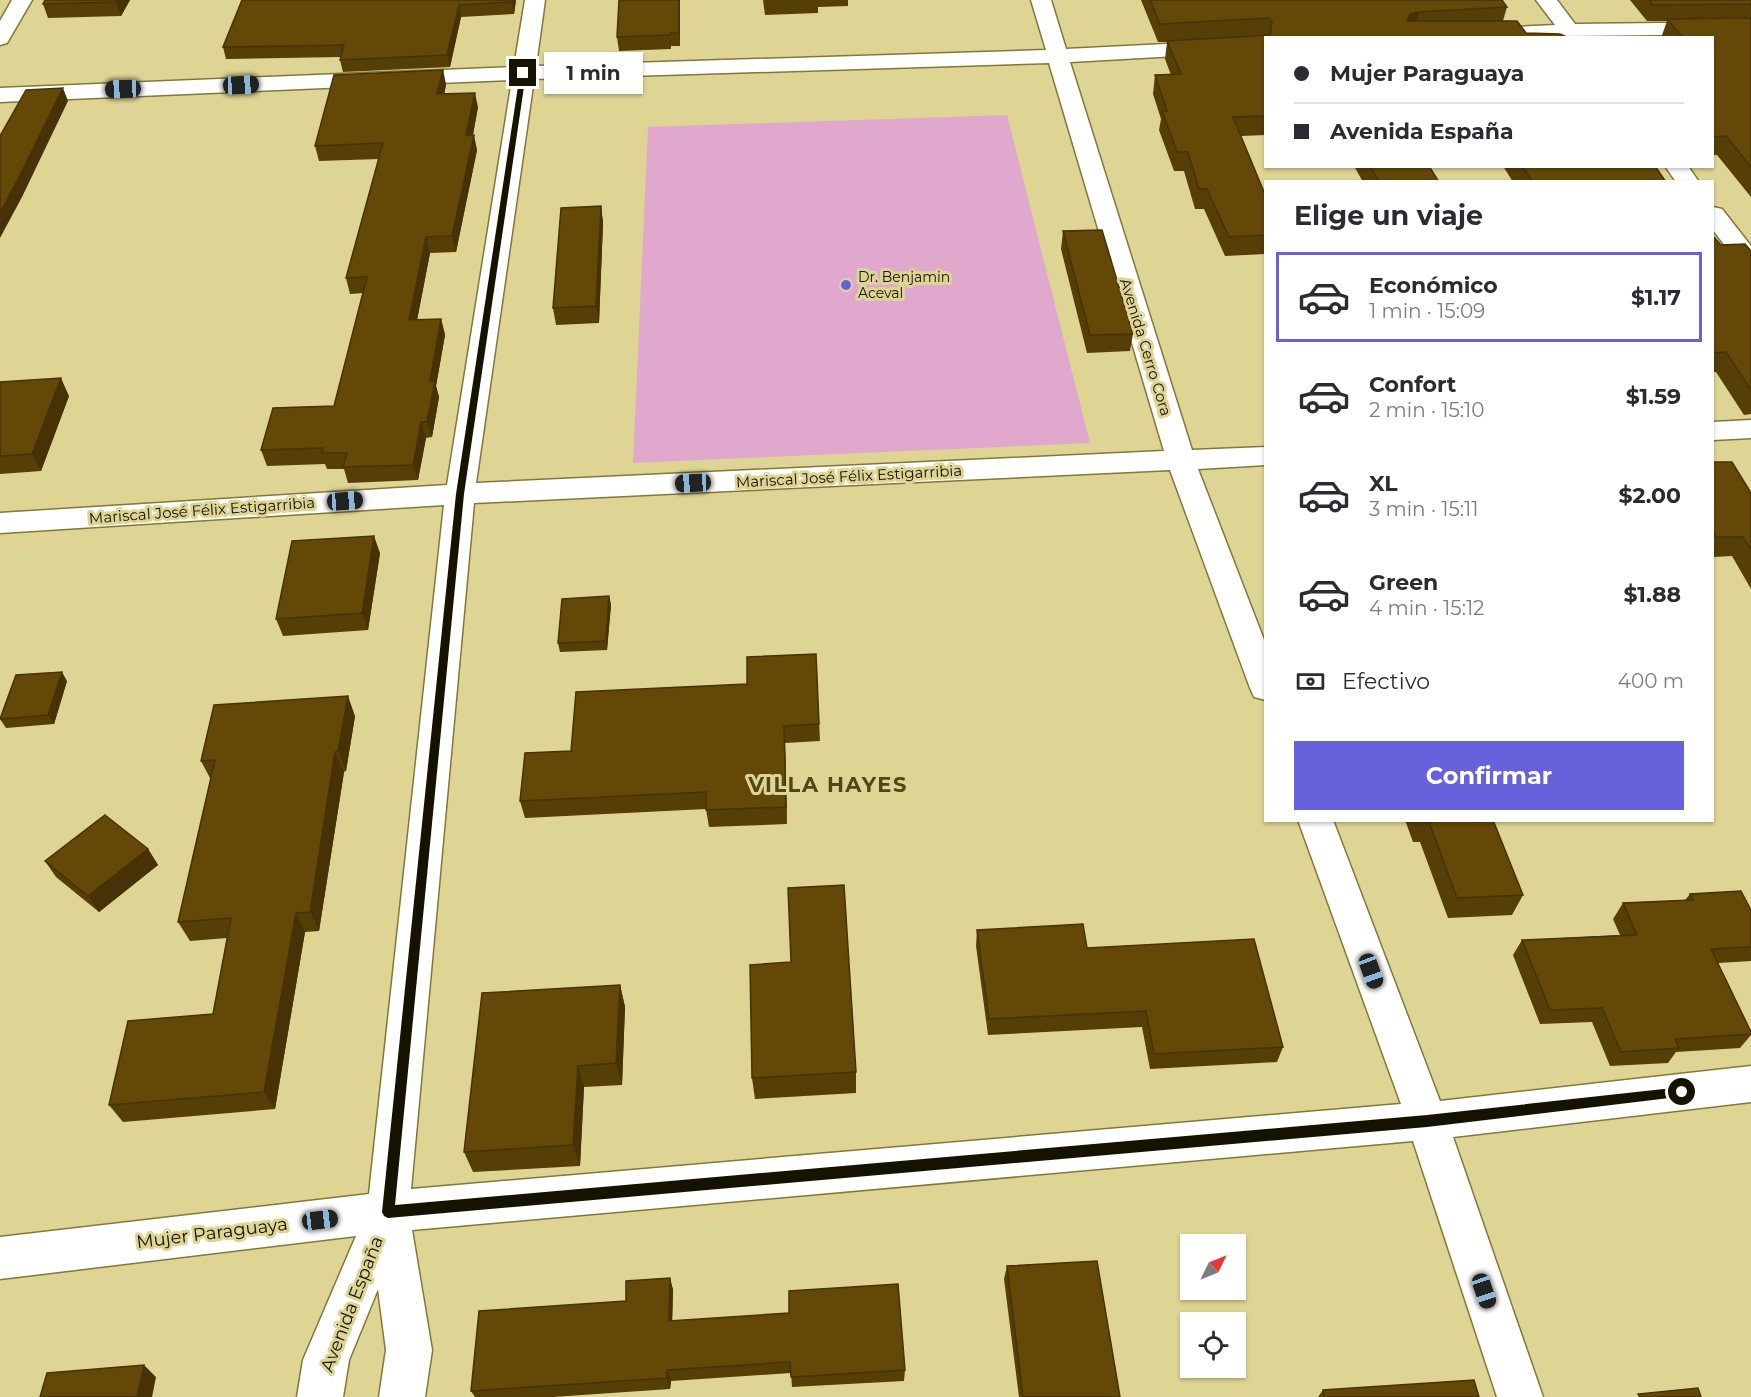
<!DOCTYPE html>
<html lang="es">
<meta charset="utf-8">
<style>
:root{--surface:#fff;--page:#f7f7f7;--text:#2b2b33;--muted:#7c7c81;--line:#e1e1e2;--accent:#6761db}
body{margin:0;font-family:Montserrat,sans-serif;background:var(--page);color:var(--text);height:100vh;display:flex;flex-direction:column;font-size:22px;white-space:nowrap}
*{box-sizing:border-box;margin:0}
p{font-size:20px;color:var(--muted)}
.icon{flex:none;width:33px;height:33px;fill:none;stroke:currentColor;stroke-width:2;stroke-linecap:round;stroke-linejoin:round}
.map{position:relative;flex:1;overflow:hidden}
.details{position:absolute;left:1264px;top:180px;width:450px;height:642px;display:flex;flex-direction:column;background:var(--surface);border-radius:0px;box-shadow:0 2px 4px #0004}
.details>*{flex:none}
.top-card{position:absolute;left:1264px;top:36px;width:450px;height:132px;border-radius:0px;box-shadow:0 2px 4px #0004;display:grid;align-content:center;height:132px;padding:0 30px;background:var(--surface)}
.needle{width:39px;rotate:47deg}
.fabs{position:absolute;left:1180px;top:1234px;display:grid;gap:12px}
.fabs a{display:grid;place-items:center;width:66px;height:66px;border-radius:0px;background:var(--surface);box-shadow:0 2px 4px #0004;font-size:30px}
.end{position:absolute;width:27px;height:27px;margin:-14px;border:8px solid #161200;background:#fff;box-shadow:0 0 0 3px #fff}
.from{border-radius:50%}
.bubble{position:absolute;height:42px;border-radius:0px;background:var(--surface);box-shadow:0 2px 4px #0004;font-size:20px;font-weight:700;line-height:42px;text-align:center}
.car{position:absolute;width:18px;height:36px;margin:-18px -9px;border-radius:8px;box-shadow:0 0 4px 2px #0007;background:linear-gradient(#222 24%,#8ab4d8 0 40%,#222 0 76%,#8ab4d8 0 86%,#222 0)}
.top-card b{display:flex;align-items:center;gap:21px;height:57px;font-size:22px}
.top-card b+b{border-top:2px solid var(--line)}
.top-card i{width:15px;height:15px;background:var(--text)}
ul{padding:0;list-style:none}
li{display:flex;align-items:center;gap:18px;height:90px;margin:0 12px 9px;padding:0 18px;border:3px solid transparent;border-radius:0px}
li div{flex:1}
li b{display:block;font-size:22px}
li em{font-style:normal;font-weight:700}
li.active{border-color:var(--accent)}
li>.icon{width:54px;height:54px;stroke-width:1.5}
h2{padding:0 30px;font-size:27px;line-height:72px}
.pay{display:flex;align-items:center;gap:15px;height:66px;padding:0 30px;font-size:22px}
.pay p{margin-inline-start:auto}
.primary-button{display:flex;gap:12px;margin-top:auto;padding:12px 30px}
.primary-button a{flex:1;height:69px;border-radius:0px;background:var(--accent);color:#fff;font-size:24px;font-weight:700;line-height:69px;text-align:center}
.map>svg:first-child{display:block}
.green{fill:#e0a8cc}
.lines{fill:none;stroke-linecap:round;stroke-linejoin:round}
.minor-casing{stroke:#817839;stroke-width:3}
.tertiary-casing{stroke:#817839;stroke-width:3}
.minor{fill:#fff;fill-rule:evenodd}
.tertiary{fill:#fff;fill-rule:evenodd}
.wall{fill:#563e07}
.shaded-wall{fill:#463206}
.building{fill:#644808;stroke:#463206;stroke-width:1.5}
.route{fill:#161200}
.poi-dot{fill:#6761db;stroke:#ded594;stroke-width:2}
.labels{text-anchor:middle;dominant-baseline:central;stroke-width:6;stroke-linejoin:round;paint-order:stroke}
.far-poi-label{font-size:14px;fill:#161200;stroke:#ded594;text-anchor:start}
.street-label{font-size:15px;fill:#161200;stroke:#ded594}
.near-street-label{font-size:18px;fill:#161200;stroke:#ded594}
.district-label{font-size:21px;font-weight:bold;letter-spacing:1.5px;fill:#4e4716;stroke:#ded594}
</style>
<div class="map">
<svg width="1751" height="1397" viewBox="0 0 1751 1397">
<rect width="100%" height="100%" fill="#ded594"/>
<!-- green -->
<path class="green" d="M1007 115 1090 443 633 463 648 127Z"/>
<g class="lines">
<defs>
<path id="minor" d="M525 0H545L536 66 1046 50 1031 0H1051L1066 49 1266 39V51L1070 62 1192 450 1266 447V465L1198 469 1266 645V700L1254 697 1250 688 1170 470 474 503 411 1189 1401 1104 1298 820H1333L1440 1101 1751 1066V1102L1453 1137 1543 1397H1497L1413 1141 412 1230 432 1350 425 1397H379L386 1350 378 1289 349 1360 343 1397H297L303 1360 356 1236 0 1279V1237L369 1194 444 505 0 533V513L447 485 512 80 0 102V88L514 67ZM1049 63 1164 451 476 483 534 79Z
M1536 0H1557L1575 24 1751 22V34L1404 38 1407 34 1414 32 1555 25Z
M1665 166H1688L1699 182H1676Z
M1713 207 1722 209 1751 246V270L1742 268 1713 230Z
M1751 420V438L1713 440V422Z"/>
<path id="tertiary" d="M12 0H32L7 43 0 45V21Z"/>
</defs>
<!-- minor casing -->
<use href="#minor" class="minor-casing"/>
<!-- tertiary casing -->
<use href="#tertiary" class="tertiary-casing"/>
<!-- minor -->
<use href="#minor" class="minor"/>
<!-- tertiary -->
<use href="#tertiary" class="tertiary"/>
</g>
<!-- wall -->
<path class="wall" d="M130 0 121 16 48 18 43 4Z
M242 0H516L514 14 461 17 450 67 343 72 340 60V57L226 59 223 47Z
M680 0V46H671V49L619 51 617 37Z
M763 0H848V6L818 7V13L765 15Z
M1141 0H1502L1507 7 1503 21 1266 38V135L1241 136 1266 197V254L1225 256 1204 209H1195L1184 171H1174L1159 130 1161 119 1153 94 1155 75H1171L1165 59 1167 42H1158Z
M1630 0H1751V197L1717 155H1713V38H1661L1667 21H1647Z
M443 70 446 85 444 94 478 107 473 135 477 150 456 252 430 253 417 320 441 319 445 335 436 386 439 397 432 437 426 438 418 480 348 483 344 469H327L325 464 267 466 261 450 334 406 363 293 350 294 346 278 379 159 319 161 315 146Z
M1354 166H1429L1439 182H1363Z
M1503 166H1655L1666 182H1513Z
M601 206 603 223 599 323 556 325 553 308Z
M1063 231 1133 334 1130 351 1087 353 1061 249Z
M1713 236 1721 245 1751 251V414L1744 415 1716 372H1713Z
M0 382 69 396 41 471 0 474Z
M1713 462 1751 493V589L1732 556 1713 557Z
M380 553 368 630 283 636 276 619Z
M609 596 611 605 607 650 560 652 558 643Z
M816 654 820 741 785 743 787 824 709 827 706 809 525 818 520 801 571 751 747 684Z
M67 681 54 724 6 728 0 719Z
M355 716 346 771 344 772 319 931 305 932 275 1109 123 1122 109 1105 213 1014 227 938 190 941 178 922 211 780 201 761Z
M1405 820H1493L1523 895 1512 915 1448 918 1420 842H1413Z
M148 849 158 865 99 912 56 877 45 861Z
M1690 894 1751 910V961L1718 963 1751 1032V1035L1740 1048 1676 1052 1668 1063 1610 1066 1592 1022 1540 1024 1513 955 1522 940 1620 935 1613 919 1623 903 1685 900Z
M977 930 1087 948 1283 1047 1277 1062 1150 1069 1142 1027 988 1035 976 946Z
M620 985 625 1007 622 1085 584 1087 580 1166 473 1172 464 1152Z
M856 1072V1093L755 1099 752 1078Z
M1007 1266 1120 1397H1019L1004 1279Z
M670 1278 673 1290 672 1320 905 1370 904 1381 792 1387 791 1373 671 1381 670 1389 553 1397H475L471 1391 626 1301Z
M1323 1390 1479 1397H1318Z"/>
<!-- shaded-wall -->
<path class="shaded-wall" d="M117 0H130L121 16 116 2Z
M513 0H516L514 14 512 2Z
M679 0H680V46L679 33Z
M459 5 461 17 450 67 447 55Z
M1419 12 1414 30 1407 21 1410 14Z
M443 70 446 85 441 109 437 94Z
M63 88 68 101 22 197 0 238V213Z
M475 93 478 107 470 150 466 135Z
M474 135 477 150 456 252 452 236Z
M601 206 603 223 599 323 596 306Z
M426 237 430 253 414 336 409 320Z
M441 319 445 335 436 386 439 397 432 437 427 422 430 381Z
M61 378 69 396 41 471 32 454Z
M421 422 426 438 418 480 413 465Z
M374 536 380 553 368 630 362 613Z
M609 596 611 605 607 650 606 641Z
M62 672 67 681 54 724 48 715Z
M348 696 355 716 346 771 338 751Z
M784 726 785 743 787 824 786 807Z
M335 752 344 772 319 931 310 912Z
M148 849 158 865 99 912 88 896Z
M296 913 305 932 275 1109 264 1092Z
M620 985 625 1007 622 1085 616 1063Z
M578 1066 584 1087 580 1166 573 1145Z
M670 1278 673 1290 672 1332 669 1321Z
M144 1365 156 1377 152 1397H137Z
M667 1370 671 1381 670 1389 667 1378Z"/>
<!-- building -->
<path class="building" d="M45 0H117L116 2 43 4Z
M242 0H513L512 2 459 5 447 55 340 60 344 45 223 47Z
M619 0H679V33H670V35L617 37Z
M1150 0H1502L1507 7 1419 12 1410 14 1407 21H1517L1526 33 1560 34 1569 38H1266V116L1233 117 1266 197V235L1229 237 1207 189H1199L1188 152H1177L1162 111H1167L1155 75 1181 74 1167 41 1270 35 1272 21 1269 18 1160 24Z
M1649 0H1751V4L1653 5Z
M1751 18V167L1726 136 1713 137V38H1683L1667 19Z
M443 70 437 94 475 93 466 135H474L452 236 426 237 409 320 441 319 430 381H435L427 422H421L413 465 343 467 347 453H322L323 448 261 450 273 408 334 406 367 277 346 278 383 143 315 146 334 75Z
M63 88 16 183 0 213V136L26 90Z
M1370 166H1429L1439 182H1379Z
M1522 166H1655L1666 182H1533Z
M601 206 596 306 553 308 561 208Z
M1102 230 1133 334 1090 335 1063 231Z
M1713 236 1721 245 1745 244 1751 251V390L1726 352 1713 353Z
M61 378 32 454 0 456V382Z
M1713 462H1732L1751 493V550L1743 537H1716L1713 531Z
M374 536 362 613 276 619 292 541Z
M609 596 606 641 558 643 562 599Z
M816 654 819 724 784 726 786 807 706 810V792L520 801 525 753 571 751 576 692 747 684V657Z
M62 672 48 715 0 719 16 675Z
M348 696 338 751 335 752 310 912 296 913 264 1092 109 1105 128 1021 213 1014 231 918 178 922 215 760 201 761 214 705Z
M105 815 148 849 88 896 45 861Z
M1421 820H1493L1523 895 1457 898 1429 822H1422Z
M844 885 856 1072 752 1078 750 965 791 962 788 888Z
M1741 891 1751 910V947L1711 949 1751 1032V1034L1675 1039 1679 1048 1621 1052 1602 1008 1550 1010 1522 940 1637 935 1623 903 1693 900 1690 894Z
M1083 924 1087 948 1254 939 1283 1047 1154 1054 1146 1011 989 1019 977 930Z
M620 985 616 1063 578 1066 573 1145 464 1152 482 993Z
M1097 1261 1120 1397H1023L1007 1266Z
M670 1278 669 1321 789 1313V1291L898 1284 905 1370 791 1377 790 1362 667 1370V1378L471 1391 479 1311 626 1301V1281Z
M144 1365 137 1397H40L47 1373Z
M1474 1380 1479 1397H1325L1323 1390Z
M1698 1388 1701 1397H1640L1638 1394Z"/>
<!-- route -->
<path class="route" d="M523 71 526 73 464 494 395 1205 1427 1115 1682 1087 1686 1088V1096L1427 1127 388 1218 384 1216 382 1212 456 494 520 73Z"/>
<!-- markers -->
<circle class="poi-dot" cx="846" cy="285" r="6"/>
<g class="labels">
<!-- far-poi labels -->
<g class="far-poi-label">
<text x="858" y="277">Dr. Benjamin<tspan x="858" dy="16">Aceval</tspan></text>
</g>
<!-- street labels -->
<g class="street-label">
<text transform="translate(1146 347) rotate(73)">Avenida Cerro Cora</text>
<text transform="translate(849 476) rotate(-3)">Mariscal José Félix Estigarribia</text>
<text transform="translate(202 510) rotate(-4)">Mariscal José Félix Estigarribia</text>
</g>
<!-- near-street labels -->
<g class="near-street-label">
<text transform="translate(212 1233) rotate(-7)">Mujer Paraguaya</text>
<text transform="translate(352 1304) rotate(-69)">Avenida España</text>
</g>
<!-- district labels -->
<g class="district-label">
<text x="828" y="784">VILLA HAYES</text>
</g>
</g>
</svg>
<div class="fabs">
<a><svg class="needle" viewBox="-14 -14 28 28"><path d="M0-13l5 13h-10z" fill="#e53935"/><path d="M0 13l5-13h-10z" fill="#7c7c81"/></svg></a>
<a><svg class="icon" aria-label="locate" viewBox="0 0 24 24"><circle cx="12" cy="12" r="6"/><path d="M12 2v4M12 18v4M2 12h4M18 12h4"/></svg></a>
</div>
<i class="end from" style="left:1682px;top:1092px"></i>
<i class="end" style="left:523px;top:73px"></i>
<div class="bubble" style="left:544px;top:52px;width:99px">1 min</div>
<i class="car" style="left:241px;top:85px;rotate:87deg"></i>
<i class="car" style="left:123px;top:89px;rotate:268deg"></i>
<i class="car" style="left:693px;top:483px;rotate:267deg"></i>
<i class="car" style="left:345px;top:501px;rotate:86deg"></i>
<i class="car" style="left:1371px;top:971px;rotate:160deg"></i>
<i class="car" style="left:320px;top:1220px;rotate:83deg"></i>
<i class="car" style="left:1484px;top:1291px;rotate:161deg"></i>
<div class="top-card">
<b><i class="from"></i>Mujer Paraguaya</b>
<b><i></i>Avenida España</b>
</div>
<section class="details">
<h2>Elige un viaje</h2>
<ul>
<li class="active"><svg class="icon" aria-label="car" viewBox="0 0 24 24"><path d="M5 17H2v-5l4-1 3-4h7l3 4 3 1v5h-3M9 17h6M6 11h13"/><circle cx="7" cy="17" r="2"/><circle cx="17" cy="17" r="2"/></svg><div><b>Económico</b><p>1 min · 15:09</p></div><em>$1.17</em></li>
<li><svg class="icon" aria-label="car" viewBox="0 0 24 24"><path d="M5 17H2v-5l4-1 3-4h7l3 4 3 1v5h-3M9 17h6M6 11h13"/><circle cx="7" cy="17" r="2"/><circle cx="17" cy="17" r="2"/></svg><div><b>Confort</b><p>2 min · 15:10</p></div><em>$1.59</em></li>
<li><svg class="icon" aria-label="car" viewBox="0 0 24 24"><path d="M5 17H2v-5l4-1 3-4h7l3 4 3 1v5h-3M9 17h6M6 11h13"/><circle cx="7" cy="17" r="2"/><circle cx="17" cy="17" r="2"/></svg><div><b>XL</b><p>3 min · 15:11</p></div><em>$2.00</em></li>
<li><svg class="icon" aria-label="car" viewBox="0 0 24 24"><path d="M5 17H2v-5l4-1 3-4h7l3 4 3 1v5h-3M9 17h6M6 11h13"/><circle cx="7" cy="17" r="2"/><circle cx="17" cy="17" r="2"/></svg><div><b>Green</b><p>4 min · 15:12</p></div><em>$1.88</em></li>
</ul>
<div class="pay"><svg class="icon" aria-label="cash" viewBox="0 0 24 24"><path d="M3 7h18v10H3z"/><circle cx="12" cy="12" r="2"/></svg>Efectivo<p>400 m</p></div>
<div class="primary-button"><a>Confirmar</a></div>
</section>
</div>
